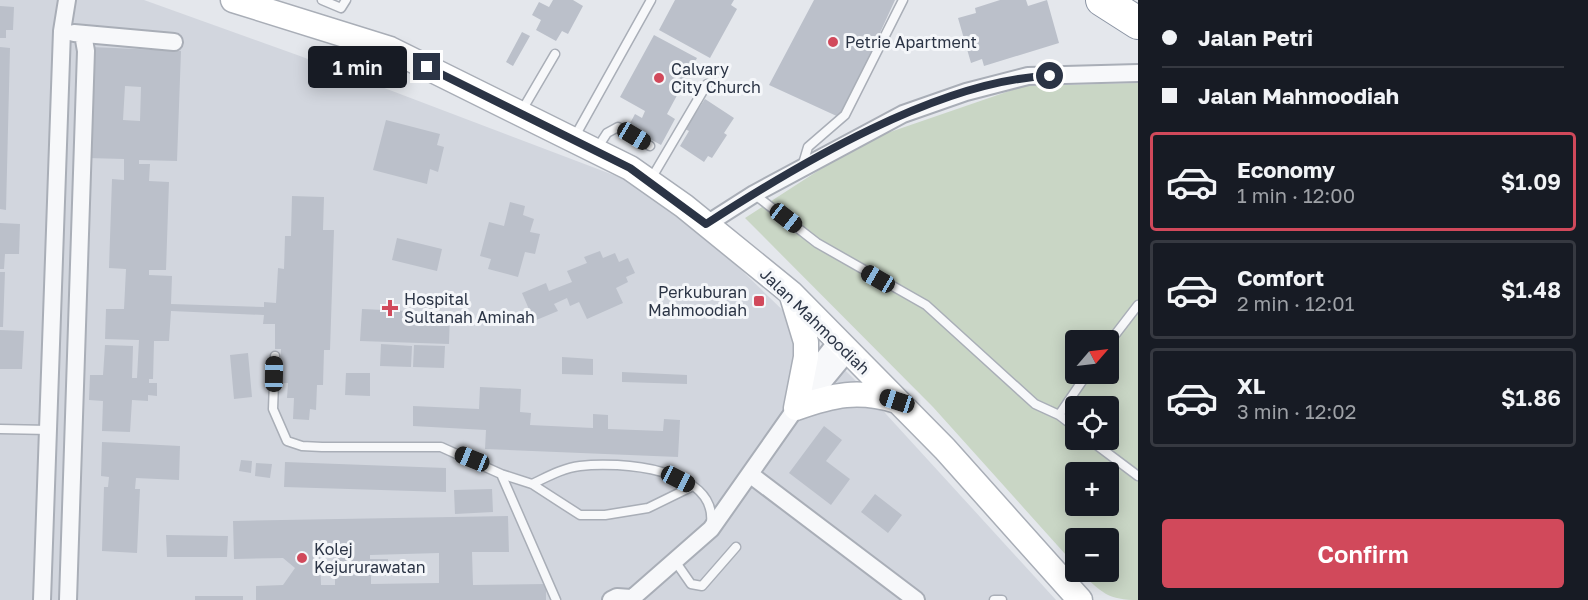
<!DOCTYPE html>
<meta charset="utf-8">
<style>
:root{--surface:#171b24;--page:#20242c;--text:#f1f3f6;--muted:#9ea1a6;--line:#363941;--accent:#d1495b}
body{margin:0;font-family:"Golos Text",sans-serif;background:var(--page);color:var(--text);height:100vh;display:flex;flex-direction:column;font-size:22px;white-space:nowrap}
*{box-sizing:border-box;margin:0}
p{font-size:20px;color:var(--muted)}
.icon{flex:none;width:33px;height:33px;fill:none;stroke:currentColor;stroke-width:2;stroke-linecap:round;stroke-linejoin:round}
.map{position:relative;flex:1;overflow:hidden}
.drawer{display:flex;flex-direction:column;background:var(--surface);width:450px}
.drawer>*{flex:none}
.hud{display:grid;align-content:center;height:132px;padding:0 24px;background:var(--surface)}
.needle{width:39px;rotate:62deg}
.buttons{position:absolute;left:1065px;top:330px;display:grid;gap:12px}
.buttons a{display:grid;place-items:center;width:54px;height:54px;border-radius:6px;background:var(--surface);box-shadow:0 3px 15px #0003;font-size:30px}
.end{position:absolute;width:27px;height:27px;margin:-14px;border:8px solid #2b3445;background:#fff;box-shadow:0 0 0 3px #fff}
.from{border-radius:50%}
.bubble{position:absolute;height:42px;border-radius:6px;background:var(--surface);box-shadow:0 3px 15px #0003;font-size:20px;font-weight:600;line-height:42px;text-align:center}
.car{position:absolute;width:18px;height:36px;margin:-18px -9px;border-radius:8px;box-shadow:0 0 4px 2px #0007;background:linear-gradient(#222 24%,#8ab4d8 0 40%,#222 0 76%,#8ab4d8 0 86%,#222 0)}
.hud b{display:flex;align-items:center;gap:21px;height:57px;font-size:22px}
.hud b+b{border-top:2px solid var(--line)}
.hud i{width:15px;height:15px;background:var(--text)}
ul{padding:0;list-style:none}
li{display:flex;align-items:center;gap:18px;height:99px;margin:0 12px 9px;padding:0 12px;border:3px solid var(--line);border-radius:6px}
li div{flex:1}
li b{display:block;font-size:22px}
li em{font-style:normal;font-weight:600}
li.selected{border-color:var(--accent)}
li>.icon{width:54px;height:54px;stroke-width:1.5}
.action{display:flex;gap:12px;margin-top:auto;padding:12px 24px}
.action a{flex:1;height:69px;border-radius:6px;background:var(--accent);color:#fff;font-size:24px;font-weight:600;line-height:69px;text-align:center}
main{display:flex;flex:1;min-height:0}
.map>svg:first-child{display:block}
.built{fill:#d2d6de}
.green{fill:#c9d6c5;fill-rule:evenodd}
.building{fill:#bbc0ca;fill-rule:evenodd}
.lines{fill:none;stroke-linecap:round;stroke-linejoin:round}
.lane-casing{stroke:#a9aeb7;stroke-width:11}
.street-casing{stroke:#a9aeb7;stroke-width:20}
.secondary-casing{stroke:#a9aeb7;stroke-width:27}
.highway-casing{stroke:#8b94a3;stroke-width:34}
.lane{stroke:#f7f8fa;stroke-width:8}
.street{stroke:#f7f8fa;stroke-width:16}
.secondary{stroke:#fff;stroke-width:24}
.highway{stroke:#fff;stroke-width:32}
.route{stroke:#2b3445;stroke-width:8}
.poi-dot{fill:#d1495b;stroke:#f4f6f9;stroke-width:2}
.labels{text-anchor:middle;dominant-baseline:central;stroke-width:6;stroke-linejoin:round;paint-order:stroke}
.poi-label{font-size:16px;fill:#2b3445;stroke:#f4f6f9;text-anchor:start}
.street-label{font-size:16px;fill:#2b3445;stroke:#f4f6f9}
</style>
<main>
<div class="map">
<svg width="1138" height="600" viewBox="0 0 1138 600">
<rect width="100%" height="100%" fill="#e4e7ec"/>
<!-- built -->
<path class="built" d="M0 0H144L300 56 632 182 707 237 854 379 1056 600H0Z"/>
<!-- green -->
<path class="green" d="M1138 83V600C1109 600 1101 593 1081 572H1108V538H1076L1075 565 933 407 745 218 864 141 1024 86ZM1076 340H1108V374H1076ZM1076 406H1108V440H1076ZM1076 472H1108V506H1076Z"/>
<!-- building -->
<path class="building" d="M553 0H573L583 6 568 34 562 31 556 41 536 30 541 20 532 15 539 2 549 7Z
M675 0H734L731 5 737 9 710 58 659 30Z
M814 0H895L841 118 769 85Z
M1000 0H1026L1028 6 1047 0 1059 43 984 66 982 59 971 63 958 18 976 13 975 8Z
M0 6 14 7 13 30H6V38H0Z
M522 32 530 36 513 66 506 62Z
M654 35 697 58 667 114 675 119 661 145 628 127 635 114 642 118 645 111 620 97Z
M0 47 10 48 6 210 0 209Z
M91 47 181 51 177 161 139 160V164H150L149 181 169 182 166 270H149V275L172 276 171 304 264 307V302L276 303 278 268 284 269 285 236H291L292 196 324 197 323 230H334L330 350H324L323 385H317L316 410 310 409 309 420 293 419 294 398H287L288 383H280L281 349H275V324H263L264 315 171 311 169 341H154L153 379H149V383H157V396L148 395V401L132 400 130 432 102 431 103 401 89 400 90 375H103L105 345 133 346 132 378H137L139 340 105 339 106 309H124L126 269 109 268 112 179 124 180V159L87 158ZM125 86 141 87 140 121 123 120Z
M705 99 734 118 724 133 727 135 712 158 708 156 704 162 680 146 689 131 685 129Z
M386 120 440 134 437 145 444 147 438 172 430 169 427 184 373 170Z
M510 202 525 206 523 215 534 219 530 232 540 234 535 254 525 252 518 277 488 269 491 259 480 256 489 222 504 226Z
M0 223 20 224 19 254H5L4 269H0Z
M397 238 442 249 437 271 392 260Z
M600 251 603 258 615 253 619 262 628 258 635 273 626 277 628 282 616 288 623 303 587 319 579 302 570 306 567 298 554 304 558 311 534 321 522 293 546 283 549 291 572 282 567 271 587 263 584 257Z
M0 272H5L3 327H0Z
M362 309 450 313 449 344 360 341Z
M0 330 24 331 22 369H0Z
M381 344 412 346 411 367 380 366Z
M414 345 445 346 444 368 413 367Z
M248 353 252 397 234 399 230 355Z
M562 357 593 359V375L562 374Z
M622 372 687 375V384L622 382Z
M346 373H370V396L345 395Z
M480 387 521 389 520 412 531 413 530 425 593 428V414L608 415V429L663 431 664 419 680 420 678 457 485 449 486 430 413 426V406L479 409Z
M824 426 842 440 826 461 850 479 831 505 789 473Z
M102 442 180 446 179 480 136 478 135 489H140L137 553 102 551 104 487H108L109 477 101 476Z
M241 460 252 461 251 473 239 471Z
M285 462 446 468V492L284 487Z
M256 463 272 464 270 478 255 476Z
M492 489 493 512 455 514 454 490Z
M875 494 902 515 888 533 861 512Z
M508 516 509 552H472L473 585 546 584V600H256V586L283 585 295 568 283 558 234 559 233 521ZM439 553V583L371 584V576H388V559H370V555ZM320 556H335V585H321Z
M166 535 228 536 227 557H167Z
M195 596H243V600H195Z"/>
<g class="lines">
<defs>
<path id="lane" d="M322 0 341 8 346 0
M521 112 555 54
M574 138 651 0
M596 150 607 133 618 127 650 146
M802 167 808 147 845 115 903 0
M651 179 707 84
M754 194 817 243 926 305 1035 404 1059 415 1087 374
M1108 344 1138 305
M275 356 273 409 287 441 302 446 322 447H441L501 474 556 600
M1059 415 1076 428
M0 429 49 430
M1090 440 1138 476
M501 474 532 484 580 515H605L648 508 693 486
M532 484C547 477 563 468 580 466 618 461 717 468 711 523
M675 561 691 584 702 586 736 547
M994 600H1002"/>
<path id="street" d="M74 33 174 42
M707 224 754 194 903 114 966 92 1028 76 1138 73
M804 402 816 391 849 351
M751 475 916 600
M42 600 62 31 67 0
M68 600 86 51 83 34
M611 600 617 597 631 598
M630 600 711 529 796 408 806 381 838 340"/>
<path id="secondary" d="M233 0 390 49 630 168 684 206 791 293 945 449 1080 600
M792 296 806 342V357L796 408
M796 408C833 395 858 389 897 401"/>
<path id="highway" d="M1102 0 1138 23"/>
</defs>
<!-- lane casing -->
<use href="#lane" class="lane-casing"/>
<!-- street casing -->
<use href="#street" class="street-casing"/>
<!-- secondary casing -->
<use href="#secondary" class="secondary-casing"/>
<!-- highway casing -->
<use href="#highway" class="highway-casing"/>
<!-- lane -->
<use href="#lane" class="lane"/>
<!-- street -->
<use href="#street" class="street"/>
<!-- secondary -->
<use href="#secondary" class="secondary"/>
<!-- highway -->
<use href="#highway" class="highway"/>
</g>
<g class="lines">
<!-- route -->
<path class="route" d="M427 67 630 168 706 224C797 165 941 79 1050 76"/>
</g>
<!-- markers -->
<g class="poi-dot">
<circle cx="833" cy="42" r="6"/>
<circle cx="659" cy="78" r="6"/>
<rect x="753" y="295" width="12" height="12" rx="3"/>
<path d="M387 299h6v6h6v6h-6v6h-6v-6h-6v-6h6z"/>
<circle cx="302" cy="558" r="6"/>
</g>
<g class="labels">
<!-- poi labels -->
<g class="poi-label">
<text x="845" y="42">Petrie Apartment</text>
<text x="671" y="69">Calvary<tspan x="671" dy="18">City Church</tspan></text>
<text x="747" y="292" text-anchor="end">Perkuburan<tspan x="747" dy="18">Mahmoodiah</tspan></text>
<text x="404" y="299">Hospital<tspan x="404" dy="18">Sultanah Aminah</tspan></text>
<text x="314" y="549">Kolej<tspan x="314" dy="18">Kejururawatan</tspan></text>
</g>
<!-- street labels -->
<g class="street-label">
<text transform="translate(815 321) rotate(44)">Jalan Mahmoodiah</text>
</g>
</g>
</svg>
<div class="buttons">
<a><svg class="needle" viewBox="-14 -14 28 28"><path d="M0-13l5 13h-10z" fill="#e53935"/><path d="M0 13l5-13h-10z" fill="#9ea1a6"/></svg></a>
<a><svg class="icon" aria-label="locate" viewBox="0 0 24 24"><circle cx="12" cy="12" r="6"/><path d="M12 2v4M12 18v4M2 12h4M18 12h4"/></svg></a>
<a>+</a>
<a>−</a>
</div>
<i class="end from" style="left:1050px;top:76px"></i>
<i class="end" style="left:427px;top:67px"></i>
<div class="bubble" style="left:308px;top:46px;width:99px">1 min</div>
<i class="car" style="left:634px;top:136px;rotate:121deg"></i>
<i class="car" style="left:786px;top:218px;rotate:128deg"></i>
<i class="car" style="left:878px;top:279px;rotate:300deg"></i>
<i class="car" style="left:274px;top:374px;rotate:1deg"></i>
<i class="car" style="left:897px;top:401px;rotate:288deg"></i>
<i class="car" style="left:472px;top:459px;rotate:292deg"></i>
<i class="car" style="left:678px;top:479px;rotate:117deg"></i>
</div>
<section class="drawer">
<div class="hud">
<b><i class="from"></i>Jalan Petri</b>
<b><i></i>Jalan Mahmoodiah</b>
</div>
<ul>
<li class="selected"><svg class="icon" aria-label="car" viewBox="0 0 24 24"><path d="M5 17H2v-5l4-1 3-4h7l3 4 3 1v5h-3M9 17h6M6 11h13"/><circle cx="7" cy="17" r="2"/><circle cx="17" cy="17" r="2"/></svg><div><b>Economy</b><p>1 min · 12:00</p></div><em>$1.09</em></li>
<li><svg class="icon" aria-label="car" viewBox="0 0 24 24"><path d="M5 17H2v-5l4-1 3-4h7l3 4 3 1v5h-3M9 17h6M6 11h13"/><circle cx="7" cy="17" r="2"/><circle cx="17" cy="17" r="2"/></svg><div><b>Comfort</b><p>2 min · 12:01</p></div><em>$1.48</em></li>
<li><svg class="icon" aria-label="car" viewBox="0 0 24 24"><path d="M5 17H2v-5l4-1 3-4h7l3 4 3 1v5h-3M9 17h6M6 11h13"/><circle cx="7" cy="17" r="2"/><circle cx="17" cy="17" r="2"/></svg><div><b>XL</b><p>3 min · 12:02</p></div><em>$1.86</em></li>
</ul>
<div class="action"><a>Confirm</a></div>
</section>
</main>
